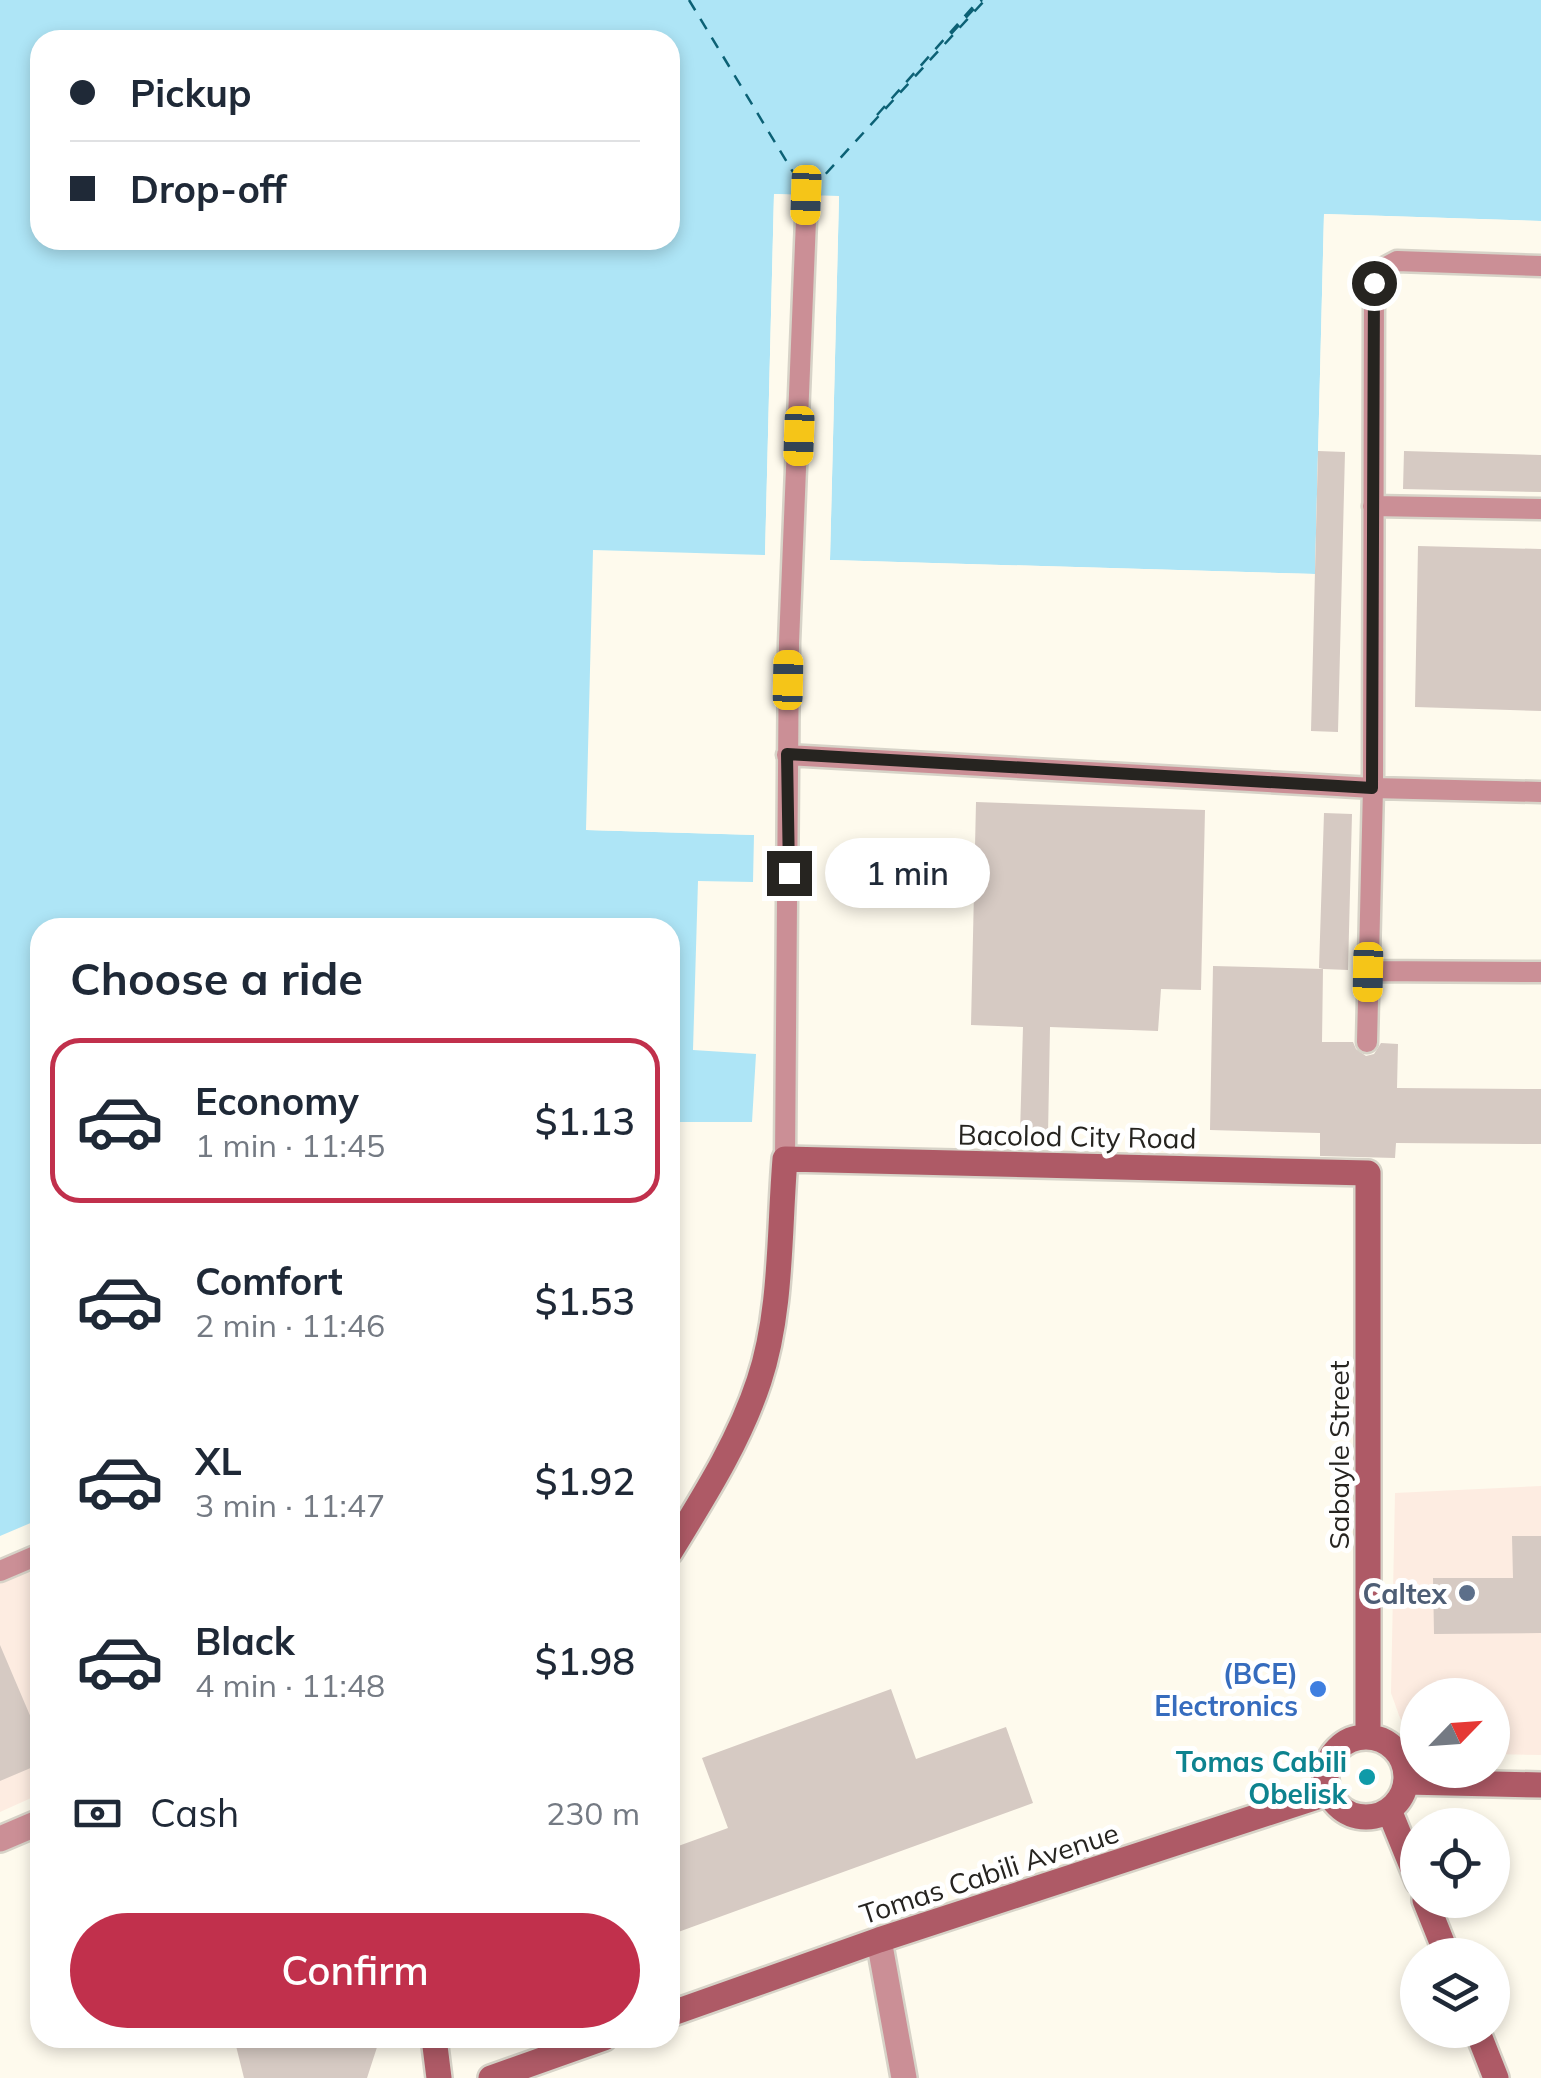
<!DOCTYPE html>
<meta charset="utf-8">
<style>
:root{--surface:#fff;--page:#f2f2f3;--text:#1f2937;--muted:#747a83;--line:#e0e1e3;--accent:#c1304c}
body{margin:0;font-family:Mulish,sans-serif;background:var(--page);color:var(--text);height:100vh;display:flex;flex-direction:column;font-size:38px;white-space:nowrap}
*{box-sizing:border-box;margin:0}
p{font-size:32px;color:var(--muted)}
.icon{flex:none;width:55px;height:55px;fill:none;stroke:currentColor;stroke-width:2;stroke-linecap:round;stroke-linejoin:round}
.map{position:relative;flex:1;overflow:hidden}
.drawer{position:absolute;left:30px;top:918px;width:650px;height:1130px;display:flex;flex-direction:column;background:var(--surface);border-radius:30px;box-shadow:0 5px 15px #0003}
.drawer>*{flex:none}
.hud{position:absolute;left:30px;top:30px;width:650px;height:220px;border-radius:30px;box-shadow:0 5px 15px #0003;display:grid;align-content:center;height:220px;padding:0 40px;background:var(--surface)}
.needle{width:65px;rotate:65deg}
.fabs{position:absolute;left:1400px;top:1678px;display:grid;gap:20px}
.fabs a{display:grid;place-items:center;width:110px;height:110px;border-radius:50%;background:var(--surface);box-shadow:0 5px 15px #0003;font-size:50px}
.end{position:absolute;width:45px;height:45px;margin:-22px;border:12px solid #262420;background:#fff;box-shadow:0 0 0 5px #fff}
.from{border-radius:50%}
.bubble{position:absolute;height:70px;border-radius:35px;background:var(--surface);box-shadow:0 5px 15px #0003;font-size:32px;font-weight:600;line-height:70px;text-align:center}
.car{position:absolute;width:30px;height:60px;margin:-30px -15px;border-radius:12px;box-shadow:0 0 8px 2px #0007;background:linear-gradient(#f5c518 24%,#345 0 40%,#f5c518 0 76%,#345 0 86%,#f5c518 0)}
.hud b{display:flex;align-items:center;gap:35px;height:95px;font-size:38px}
.hud b+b{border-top:2px solid var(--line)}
.hud i{width:25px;height:25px;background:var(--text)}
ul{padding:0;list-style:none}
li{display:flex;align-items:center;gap:30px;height:165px;margin:0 20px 15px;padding:0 20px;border:5px solid transparent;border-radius:30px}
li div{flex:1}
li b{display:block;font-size:38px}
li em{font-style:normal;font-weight:600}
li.current{border-color:var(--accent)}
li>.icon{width:90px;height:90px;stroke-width:1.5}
h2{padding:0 40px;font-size:45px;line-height:120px}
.pay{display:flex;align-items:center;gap:25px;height:110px;padding:0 40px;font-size:38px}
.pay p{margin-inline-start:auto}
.cta{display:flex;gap:20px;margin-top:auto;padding:20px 40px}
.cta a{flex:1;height:115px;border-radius:60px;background:var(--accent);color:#fff;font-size:40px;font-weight:600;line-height:115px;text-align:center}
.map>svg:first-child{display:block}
.commercial{fill:#fdece1}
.water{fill:#aee5f6;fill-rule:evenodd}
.pier{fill:#fefaed}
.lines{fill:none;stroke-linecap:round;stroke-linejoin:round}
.ferry{stroke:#0c6175;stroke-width:2.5;stroke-dasharray:12 10;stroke-linecap:butt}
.building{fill:#d6cac3}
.lane-casing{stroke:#d7d3c8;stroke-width:25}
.street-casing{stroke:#d7d3c8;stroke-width:30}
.secondary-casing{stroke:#d7d3c8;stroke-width:30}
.lane{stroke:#cb8f96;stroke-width:20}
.street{stroke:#cb8f96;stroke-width:25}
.secondary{stroke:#ae5a66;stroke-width:25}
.route{stroke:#262420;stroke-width:12}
.service-dot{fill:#5c6f8a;stroke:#fff;stroke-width:4}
.shop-dot{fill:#3f7fe0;stroke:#fff;stroke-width:4}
.culture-dot{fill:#0f9aa8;stroke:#fff;stroke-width:4}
.labels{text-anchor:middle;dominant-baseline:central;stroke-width:10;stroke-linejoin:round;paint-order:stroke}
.street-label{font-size:28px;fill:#262420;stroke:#fff}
.service-label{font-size:28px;font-weight:bold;fill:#4e5e75;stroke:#fff;text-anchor:end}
.shop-label{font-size:28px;font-weight:bold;fill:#366cbe;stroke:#fff;text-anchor:end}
.culture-label{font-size:28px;font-weight:bold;fill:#0d838f;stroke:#fff;text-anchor:end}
</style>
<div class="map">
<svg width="1541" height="2078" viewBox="0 0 1541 2078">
<rect width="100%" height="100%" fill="#fefaed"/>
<!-- commercial -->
<path class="commercial" d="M1541 1486V1755L1493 1754 1492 1695H1418L1415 1738 1400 1718 1391 1693 1395 1493Z
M40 1565V1794L0 1812V1579Z"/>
<!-- water -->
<path class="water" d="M0 0H1541V221L1324 214 1315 574 830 560 839 197 774 194 765 556 594 551 587 830 754 835 753 882 698 881 693 1050 756 1054 752 1122H670V928H40V1519L0 1536ZM40 40H670V240H40Z"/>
<!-- pier -->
<path class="pier" d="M774 194 839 196 830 560 1315 574 1324 214 1541 221V226L1329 219 1320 575 1315 579 830 565 825 559 833 201 779 199 769 558 765 561 598 555 591 826 754 830 759 835 586 830 593 550 765 555Z"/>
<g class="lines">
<!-- ferry -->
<path class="ferry" d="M689 0 802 187
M951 34 982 0
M877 115 979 0
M811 190 985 0"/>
</g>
<!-- building -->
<path class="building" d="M1318 451 1345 452 1338 732 1311 731Z
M1404 451 1541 455V492L1403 489Z
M1418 546 1541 549V711L1415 707Z
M976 802 1205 810 1201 990 1161 989 1158 1031 1050 1027 1048 1135 1020 1134 1023 1027 971 1025Z
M1324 813 1352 814 1348 970 1323 969 1322 1042H1353L1356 1049 1366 1056 1374 1054 1381 1043 1398 1044 1397 1088 1541 1089V1144L1396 1143 1395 1158 1320 1156V1133L1210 1130 1213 966 1323 969 1319 968Z
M1512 1536H1541V1633L1434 1634 1433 1578H1513Z
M0 1645 40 1739V1764L0 1781Z
M891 1689 916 1759 1006 1727 1033 1803 670 1935V1849L728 1828 702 1758Z
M234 2038H380L367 2078H244Z"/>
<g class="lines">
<defs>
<path id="lane" d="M1373 506 1541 509
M787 755 1373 788 1541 792
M1368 971 1541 972
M1367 1042 1373 788 1374 283 1382 269 1397 261 1541 266
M785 1159 789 643 807 195
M0 1571 40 1554"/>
<path id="street" d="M0 1839 40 1822
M879 1940 904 2078"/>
<path id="secondary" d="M670 1552C703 1498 739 1442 759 1381 782 1312 779 1232 785 1159L1368 1173V1737
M1326 1777a40 40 0 1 1 80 0a40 40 0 1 1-80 0Z
M1406 1782 1541 1785
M1389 1810 1418 1881
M1425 1900 1447 1955
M670 2014 879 1940 1329 1793
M1477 2030 1496 2078
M434 2038 439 2078
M491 2078 604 2038"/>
</defs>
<!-- lane casing -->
<use href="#lane" class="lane-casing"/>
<!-- street casing -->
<use href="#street" class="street-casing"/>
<!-- secondary casing -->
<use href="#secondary" class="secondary-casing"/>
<!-- lane -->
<use href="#lane" class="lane"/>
<!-- street -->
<use href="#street" class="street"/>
<!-- secondary -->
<use href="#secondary" class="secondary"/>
</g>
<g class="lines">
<!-- route -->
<path class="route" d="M789 873 787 754 1372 788 1374 283"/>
</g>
<!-- markers -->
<circle class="service-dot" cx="1467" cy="1593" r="10"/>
<circle class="shop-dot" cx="1318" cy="1689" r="10"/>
<circle class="culture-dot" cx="1367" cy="1777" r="10"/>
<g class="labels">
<!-- street labels -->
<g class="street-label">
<text transform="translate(1077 1136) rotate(1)">Bacolod City Road</text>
<text transform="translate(1338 1455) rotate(-90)">Sabayle Street</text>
<text transform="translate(989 1873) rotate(-18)">Tomas Cabili Avenue</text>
</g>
<!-- service labels -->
<g class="service-label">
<text x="1447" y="1593">Caltex</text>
</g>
<!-- shop labels -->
<g class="shop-label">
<text x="1298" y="1673">(BCE)<tspan x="1298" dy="32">Electronics</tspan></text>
</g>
<!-- culture labels -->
<g class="culture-label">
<text x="1347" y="1761">Tomas Cabili<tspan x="1347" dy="32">Obelisk</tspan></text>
</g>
</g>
</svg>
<div class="fabs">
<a><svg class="needle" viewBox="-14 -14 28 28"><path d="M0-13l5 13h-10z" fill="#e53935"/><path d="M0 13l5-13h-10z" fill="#747a83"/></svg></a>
<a><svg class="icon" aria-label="locate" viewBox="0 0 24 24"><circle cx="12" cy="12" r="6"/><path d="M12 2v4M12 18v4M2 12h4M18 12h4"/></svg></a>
<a><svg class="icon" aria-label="layers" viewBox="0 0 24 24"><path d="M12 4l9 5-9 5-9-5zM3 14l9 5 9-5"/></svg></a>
</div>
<i class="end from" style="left:1374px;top:283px"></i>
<i class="end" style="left:789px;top:873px"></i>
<div class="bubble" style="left:825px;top:838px;width:165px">1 min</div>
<i class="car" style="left:806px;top:195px;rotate:182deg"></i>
<i class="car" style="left:799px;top:436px;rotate:182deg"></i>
<i class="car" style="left:788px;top:680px;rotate:1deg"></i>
<i class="car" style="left:1368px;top:972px;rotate:181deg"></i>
<div class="hud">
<b><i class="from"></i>Pickup</b>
<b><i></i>Drop-off</b>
</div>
<section class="drawer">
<h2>Choose a ride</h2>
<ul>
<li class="current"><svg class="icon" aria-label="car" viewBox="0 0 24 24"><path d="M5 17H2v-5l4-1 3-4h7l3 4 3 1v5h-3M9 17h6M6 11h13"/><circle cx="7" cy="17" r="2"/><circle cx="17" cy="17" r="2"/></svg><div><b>Economy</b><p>1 min · 11:45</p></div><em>$1.13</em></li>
<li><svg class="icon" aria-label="car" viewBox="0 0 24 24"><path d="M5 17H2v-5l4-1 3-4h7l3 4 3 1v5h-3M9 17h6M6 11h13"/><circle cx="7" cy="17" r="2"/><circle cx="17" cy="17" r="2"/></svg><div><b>Comfort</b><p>2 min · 11:46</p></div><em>$1.53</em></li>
<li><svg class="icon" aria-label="car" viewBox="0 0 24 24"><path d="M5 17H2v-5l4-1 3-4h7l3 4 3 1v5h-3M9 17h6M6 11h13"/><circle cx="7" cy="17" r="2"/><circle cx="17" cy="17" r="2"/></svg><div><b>XL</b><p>3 min · 11:47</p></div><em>$1.92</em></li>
<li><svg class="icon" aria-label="car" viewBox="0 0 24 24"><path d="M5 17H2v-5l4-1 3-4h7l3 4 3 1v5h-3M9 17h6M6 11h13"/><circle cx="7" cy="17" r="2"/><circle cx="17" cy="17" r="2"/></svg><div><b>Black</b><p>4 min · 11:48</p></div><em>$1.98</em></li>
</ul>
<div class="pay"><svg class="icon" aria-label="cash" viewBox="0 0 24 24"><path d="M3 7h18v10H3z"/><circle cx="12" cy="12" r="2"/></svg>Cash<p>230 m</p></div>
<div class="cta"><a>Confirm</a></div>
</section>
</div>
